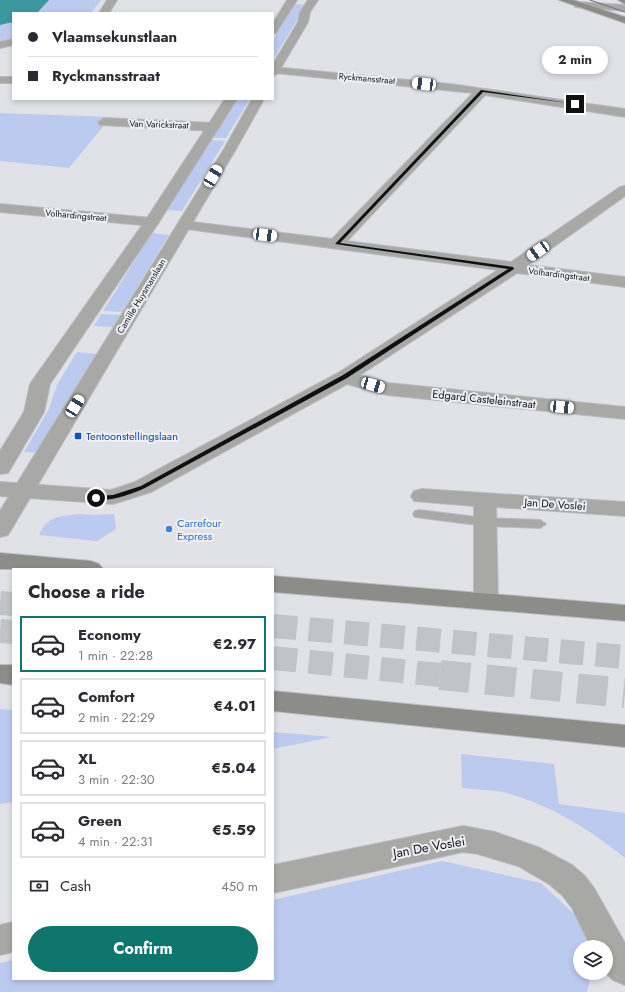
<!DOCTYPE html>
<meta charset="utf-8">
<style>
:root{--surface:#fff;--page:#f2f2f3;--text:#2b2b33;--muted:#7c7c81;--line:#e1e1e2;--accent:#0f766e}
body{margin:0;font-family:Jost,sans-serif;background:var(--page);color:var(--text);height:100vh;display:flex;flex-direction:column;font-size:15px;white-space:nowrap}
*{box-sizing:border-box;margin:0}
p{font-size:13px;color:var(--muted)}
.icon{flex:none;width:22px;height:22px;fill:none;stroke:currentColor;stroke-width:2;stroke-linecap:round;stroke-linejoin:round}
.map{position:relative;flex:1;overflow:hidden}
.panel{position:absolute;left:12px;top:568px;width:262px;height:412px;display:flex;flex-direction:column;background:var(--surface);border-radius:0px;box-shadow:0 2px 6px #0003}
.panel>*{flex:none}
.hud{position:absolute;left:12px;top:12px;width:262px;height:88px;border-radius:0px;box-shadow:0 2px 6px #0003;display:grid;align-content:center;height:88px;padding:0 16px;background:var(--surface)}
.buttons{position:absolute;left:573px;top:940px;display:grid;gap:8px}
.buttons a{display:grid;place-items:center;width:40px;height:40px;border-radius:50%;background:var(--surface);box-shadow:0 2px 6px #0003;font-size:20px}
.end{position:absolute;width:18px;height:18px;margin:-9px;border:5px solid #101112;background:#fff;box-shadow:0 0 0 2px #fff}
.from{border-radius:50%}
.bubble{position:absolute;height:28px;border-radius:14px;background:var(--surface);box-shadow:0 2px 6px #0003;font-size:13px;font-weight:700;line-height:28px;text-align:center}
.car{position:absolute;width:12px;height:24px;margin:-12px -6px;border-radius:5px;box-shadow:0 0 3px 1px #0007;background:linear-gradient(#fff 24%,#345 0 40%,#fff 0 76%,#345 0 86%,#fff 0)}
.hud b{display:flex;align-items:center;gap:14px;height:38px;font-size:15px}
.hud b+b{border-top:1px solid var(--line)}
.hud i{width:10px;height:10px;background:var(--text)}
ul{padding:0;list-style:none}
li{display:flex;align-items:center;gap:12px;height:56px;margin:0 8px 6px;padding:0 8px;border:2px solid var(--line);border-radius:0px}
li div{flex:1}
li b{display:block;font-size:15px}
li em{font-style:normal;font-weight:700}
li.active{border-color:var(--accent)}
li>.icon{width:36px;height:36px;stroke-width:1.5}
h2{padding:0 16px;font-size:18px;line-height:48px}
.pay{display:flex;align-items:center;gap:10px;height:44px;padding:0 16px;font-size:15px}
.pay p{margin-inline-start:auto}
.button{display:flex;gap:8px;margin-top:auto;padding:8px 16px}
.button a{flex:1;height:46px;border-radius:24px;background:var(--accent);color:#fff;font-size:16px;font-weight:700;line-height:46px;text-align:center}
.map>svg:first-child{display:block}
.green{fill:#bdcaf0}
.water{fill:#3c989e}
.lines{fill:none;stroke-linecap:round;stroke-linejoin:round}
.motorway-tunnel-far1{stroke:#c2c3c8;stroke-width:24;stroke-dasharray:24 12;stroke-linecap:butt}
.motorway-tunnel{stroke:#c2c3c8;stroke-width:30;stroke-dasharray:30 16;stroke-linecap:butt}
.service-casing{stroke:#bbbcc1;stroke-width:2}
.minor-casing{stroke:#bbbcc1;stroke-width:2}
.tertiary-casing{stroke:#bbbcc1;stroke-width:2}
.secondary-casing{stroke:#bbbcc1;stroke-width:2}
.service{fill:#a8a8a6;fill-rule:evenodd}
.minor{fill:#a8a8a6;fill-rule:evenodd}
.tertiary{fill:#a8a8a6;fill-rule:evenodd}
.secondary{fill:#8c8c89;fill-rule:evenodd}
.tram{stroke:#6e6f72;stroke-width:1}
.route{fill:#101112}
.transit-dot{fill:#1a4fb4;stroke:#eef0f5;stroke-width:1.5}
.shop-dot{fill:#3f7fe0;stroke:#eef0f5;stroke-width:1.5}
.labels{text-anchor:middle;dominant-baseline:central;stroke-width:4;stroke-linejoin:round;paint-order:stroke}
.far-street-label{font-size:9px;fill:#101112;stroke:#eef0f5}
.street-label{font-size:11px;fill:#101112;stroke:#eef0f5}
.transit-label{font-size:11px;fill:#164399;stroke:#eef0f5;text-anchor:start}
.shop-label{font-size:11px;fill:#366cbe;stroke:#eef0f5;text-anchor:start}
.near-street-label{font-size:13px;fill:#101112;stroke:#eef0f5}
</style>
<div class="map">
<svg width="625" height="992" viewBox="0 0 625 992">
<rect width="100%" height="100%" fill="#e1e2e8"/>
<!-- green -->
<path class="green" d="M0 0H101L91 13H13V40L0 42Z
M295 4 306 5 273 60V40Z
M236 99H250L226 138H212Z
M0 113 111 117 69 168 0 161Z
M211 140 225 141 182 211 166 210Z
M152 233 169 235 122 312 103 311Z
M101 314 120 315 113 327 94 326Z
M77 352 97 354 37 453 24 452 49 409 57 385Z
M80 514 94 515 114 514 116 529 97 541 39 535C47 516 60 516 80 514Z
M0 709 13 710V802L0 804Z
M273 732 332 737 273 749Z
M461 754 554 764 559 804 625 813V858C589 829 548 803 502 792 489 789 475 790 462 788Z
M442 861 541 883 574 914 590 943V947H580V973H592L587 992H0V963L13 960V979H273V900Z"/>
<!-- water -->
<path class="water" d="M0 0H49L37 13H13V22L0 25Z"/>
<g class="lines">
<!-- motorway-tunnel-far1 -->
<path class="motorway-tunnel-far1" d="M0 603 13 604
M273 626 625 657
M0 631 13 632
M273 658 450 676"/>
<!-- motorway-tunnel -->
<path class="motorway-tunnel" d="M440 675 625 693"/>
<defs>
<path id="service" d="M419 510 485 518 540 520 546 524 540 528 485 526 415 517 413 514 415 511Z"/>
<path id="minor" d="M107 0H117L109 13H99Z
M13 39V45L0 48V42Z
M273 67 450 84 625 109V117L485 95 347 241 511 262 620 187 625 186V196L528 265 625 277V287L517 273 360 375 388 383 625 407V419L387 395 347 384 151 492 113 504 0 496V482L111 490 135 482 338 373 498 270 179 228 177 225 179 222 184 221 332 239 473 93 275 73H273Z
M0 77H13V83H0Z
M104 118 214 123 220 127 214 131 100 125 98 122Z
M0 204 152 218 157 219 159 222 157 225 152 226 0 212Z
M422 489 625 502V516L496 507 498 601 495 607 486 609 477 607 474 601V506L414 501 411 496 414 491Z
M463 826 495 832 540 848 572 865 585 876 594 888 625 943V985L613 980 606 973V947H591L572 908 562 895 549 884 518 866 478 854 463 852 273 893V865Z
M13 922V952L0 955V925Z"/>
<path id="tertiary" d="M287 0H297L276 33 273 34V23Z
M308 0H318L310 12 308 22 278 73 273 76V64L298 22 300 12Z
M578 2 625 5V11L575 7V3Z
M225 99H237L159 222 50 384 44 412 8 473 0 474V451L24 412 30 384 145 221Z
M252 99H264L236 149 11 530 8 535 0 537V511L224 149Z"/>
<path id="secondary" d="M559 0H573L625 17V23Z
M618 0H625V4Z
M0 553 91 561 99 564 103 569H0Z
M273 576 625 605V621L273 592Z
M0 665H13V685L0 683Z
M273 691 625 725V747L273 711Z"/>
</defs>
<!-- service casing -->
<use href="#service" class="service-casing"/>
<!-- minor casing -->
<use href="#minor" class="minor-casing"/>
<!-- tertiary casing -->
<use href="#tertiary" class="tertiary-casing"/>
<!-- secondary casing -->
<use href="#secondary" class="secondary-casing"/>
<!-- service -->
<use href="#service" class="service"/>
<!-- minor -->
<use href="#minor" class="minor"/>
<!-- tertiary -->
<use href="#tertiary" class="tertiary"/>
<!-- secondary -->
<use href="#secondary" class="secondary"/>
<!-- tram -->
<path class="tram" d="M590 0 625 12"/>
</g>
<!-- route -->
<path class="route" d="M481 90 576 104 483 92 340 243 513 267 514 269 347 378 145 488C129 495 111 502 94 499V496L113 495 141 486 343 375 508 269 335 244Z"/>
<!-- markers -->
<rect class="transit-dot" x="74" y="432" width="8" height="8" rx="2"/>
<circle class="shop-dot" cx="169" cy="529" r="4"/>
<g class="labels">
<!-- far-street labels -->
<g class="far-street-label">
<text transform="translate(367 78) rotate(5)">Ryckmansstraat</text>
<text transform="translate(159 124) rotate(2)">Van Varickstraat</text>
<text transform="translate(76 215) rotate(5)">Volhardingstraat</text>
<text transform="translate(559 274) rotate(7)">Volhardingstraat</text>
<text transform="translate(141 296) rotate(-59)">Camille Huysmanslaan</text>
</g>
<!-- street labels -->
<g class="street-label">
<text transform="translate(484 399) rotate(6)">Edgard Casteleinstraat</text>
<text transform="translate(555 504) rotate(4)">Jan De Voslei</text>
</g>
<!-- transit labels -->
<g class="transit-label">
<text x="86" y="436">Tentoonstellingslaan</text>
</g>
<!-- shop labels -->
<g class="shop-label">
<text x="177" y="523">Carrefour<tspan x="177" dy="13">Express</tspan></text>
</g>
<!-- near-street labels -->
<g class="near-street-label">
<text transform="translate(429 847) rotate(-10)">Jan De Voslei</text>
</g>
</g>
</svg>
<div class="buttons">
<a><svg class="icon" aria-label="layers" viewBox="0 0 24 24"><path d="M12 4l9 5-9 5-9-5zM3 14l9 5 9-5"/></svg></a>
</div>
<i class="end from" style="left:96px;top:498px"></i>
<i class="end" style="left:575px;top:104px"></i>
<div class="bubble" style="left:542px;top:46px;width:66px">2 min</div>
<i class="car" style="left:424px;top:84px;rotate:277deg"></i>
<i class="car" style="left:213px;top:176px;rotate:31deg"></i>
<i class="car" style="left:265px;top:235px;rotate:97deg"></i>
<i class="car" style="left:538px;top:251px;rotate:235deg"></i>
<i class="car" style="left:373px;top:385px;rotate:106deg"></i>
<i class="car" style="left:75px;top:406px;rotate:31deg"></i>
<i class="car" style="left:562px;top:407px;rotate:95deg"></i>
<div class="hud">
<b><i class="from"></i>Vlaamsekunstlaan</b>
<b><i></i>Ryckmansstraat</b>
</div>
<section class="panel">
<h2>Choose a ride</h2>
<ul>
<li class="active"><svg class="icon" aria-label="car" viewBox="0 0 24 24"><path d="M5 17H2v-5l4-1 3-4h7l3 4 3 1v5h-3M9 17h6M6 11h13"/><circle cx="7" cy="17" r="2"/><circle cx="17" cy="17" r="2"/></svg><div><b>Economy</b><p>1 min · 22:28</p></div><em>€2.97</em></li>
<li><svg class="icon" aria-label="car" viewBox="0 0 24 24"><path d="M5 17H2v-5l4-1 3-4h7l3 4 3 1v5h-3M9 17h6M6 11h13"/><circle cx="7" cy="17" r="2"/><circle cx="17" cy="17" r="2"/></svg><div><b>Comfort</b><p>2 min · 22:29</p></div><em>€4.01</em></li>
<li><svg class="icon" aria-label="car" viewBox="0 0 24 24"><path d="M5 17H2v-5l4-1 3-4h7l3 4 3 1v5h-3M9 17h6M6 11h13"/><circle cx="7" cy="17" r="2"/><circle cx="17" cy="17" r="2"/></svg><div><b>XL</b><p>3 min · 22:30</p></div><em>€5.04</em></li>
<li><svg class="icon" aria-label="car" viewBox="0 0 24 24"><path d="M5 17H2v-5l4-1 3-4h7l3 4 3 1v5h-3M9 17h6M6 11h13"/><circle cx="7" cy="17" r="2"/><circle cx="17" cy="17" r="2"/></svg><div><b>Green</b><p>4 min · 22:31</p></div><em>€5.59</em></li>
</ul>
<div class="pay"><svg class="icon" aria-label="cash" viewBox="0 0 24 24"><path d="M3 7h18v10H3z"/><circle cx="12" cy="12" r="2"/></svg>Cash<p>450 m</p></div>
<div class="button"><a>Confirm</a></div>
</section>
</div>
